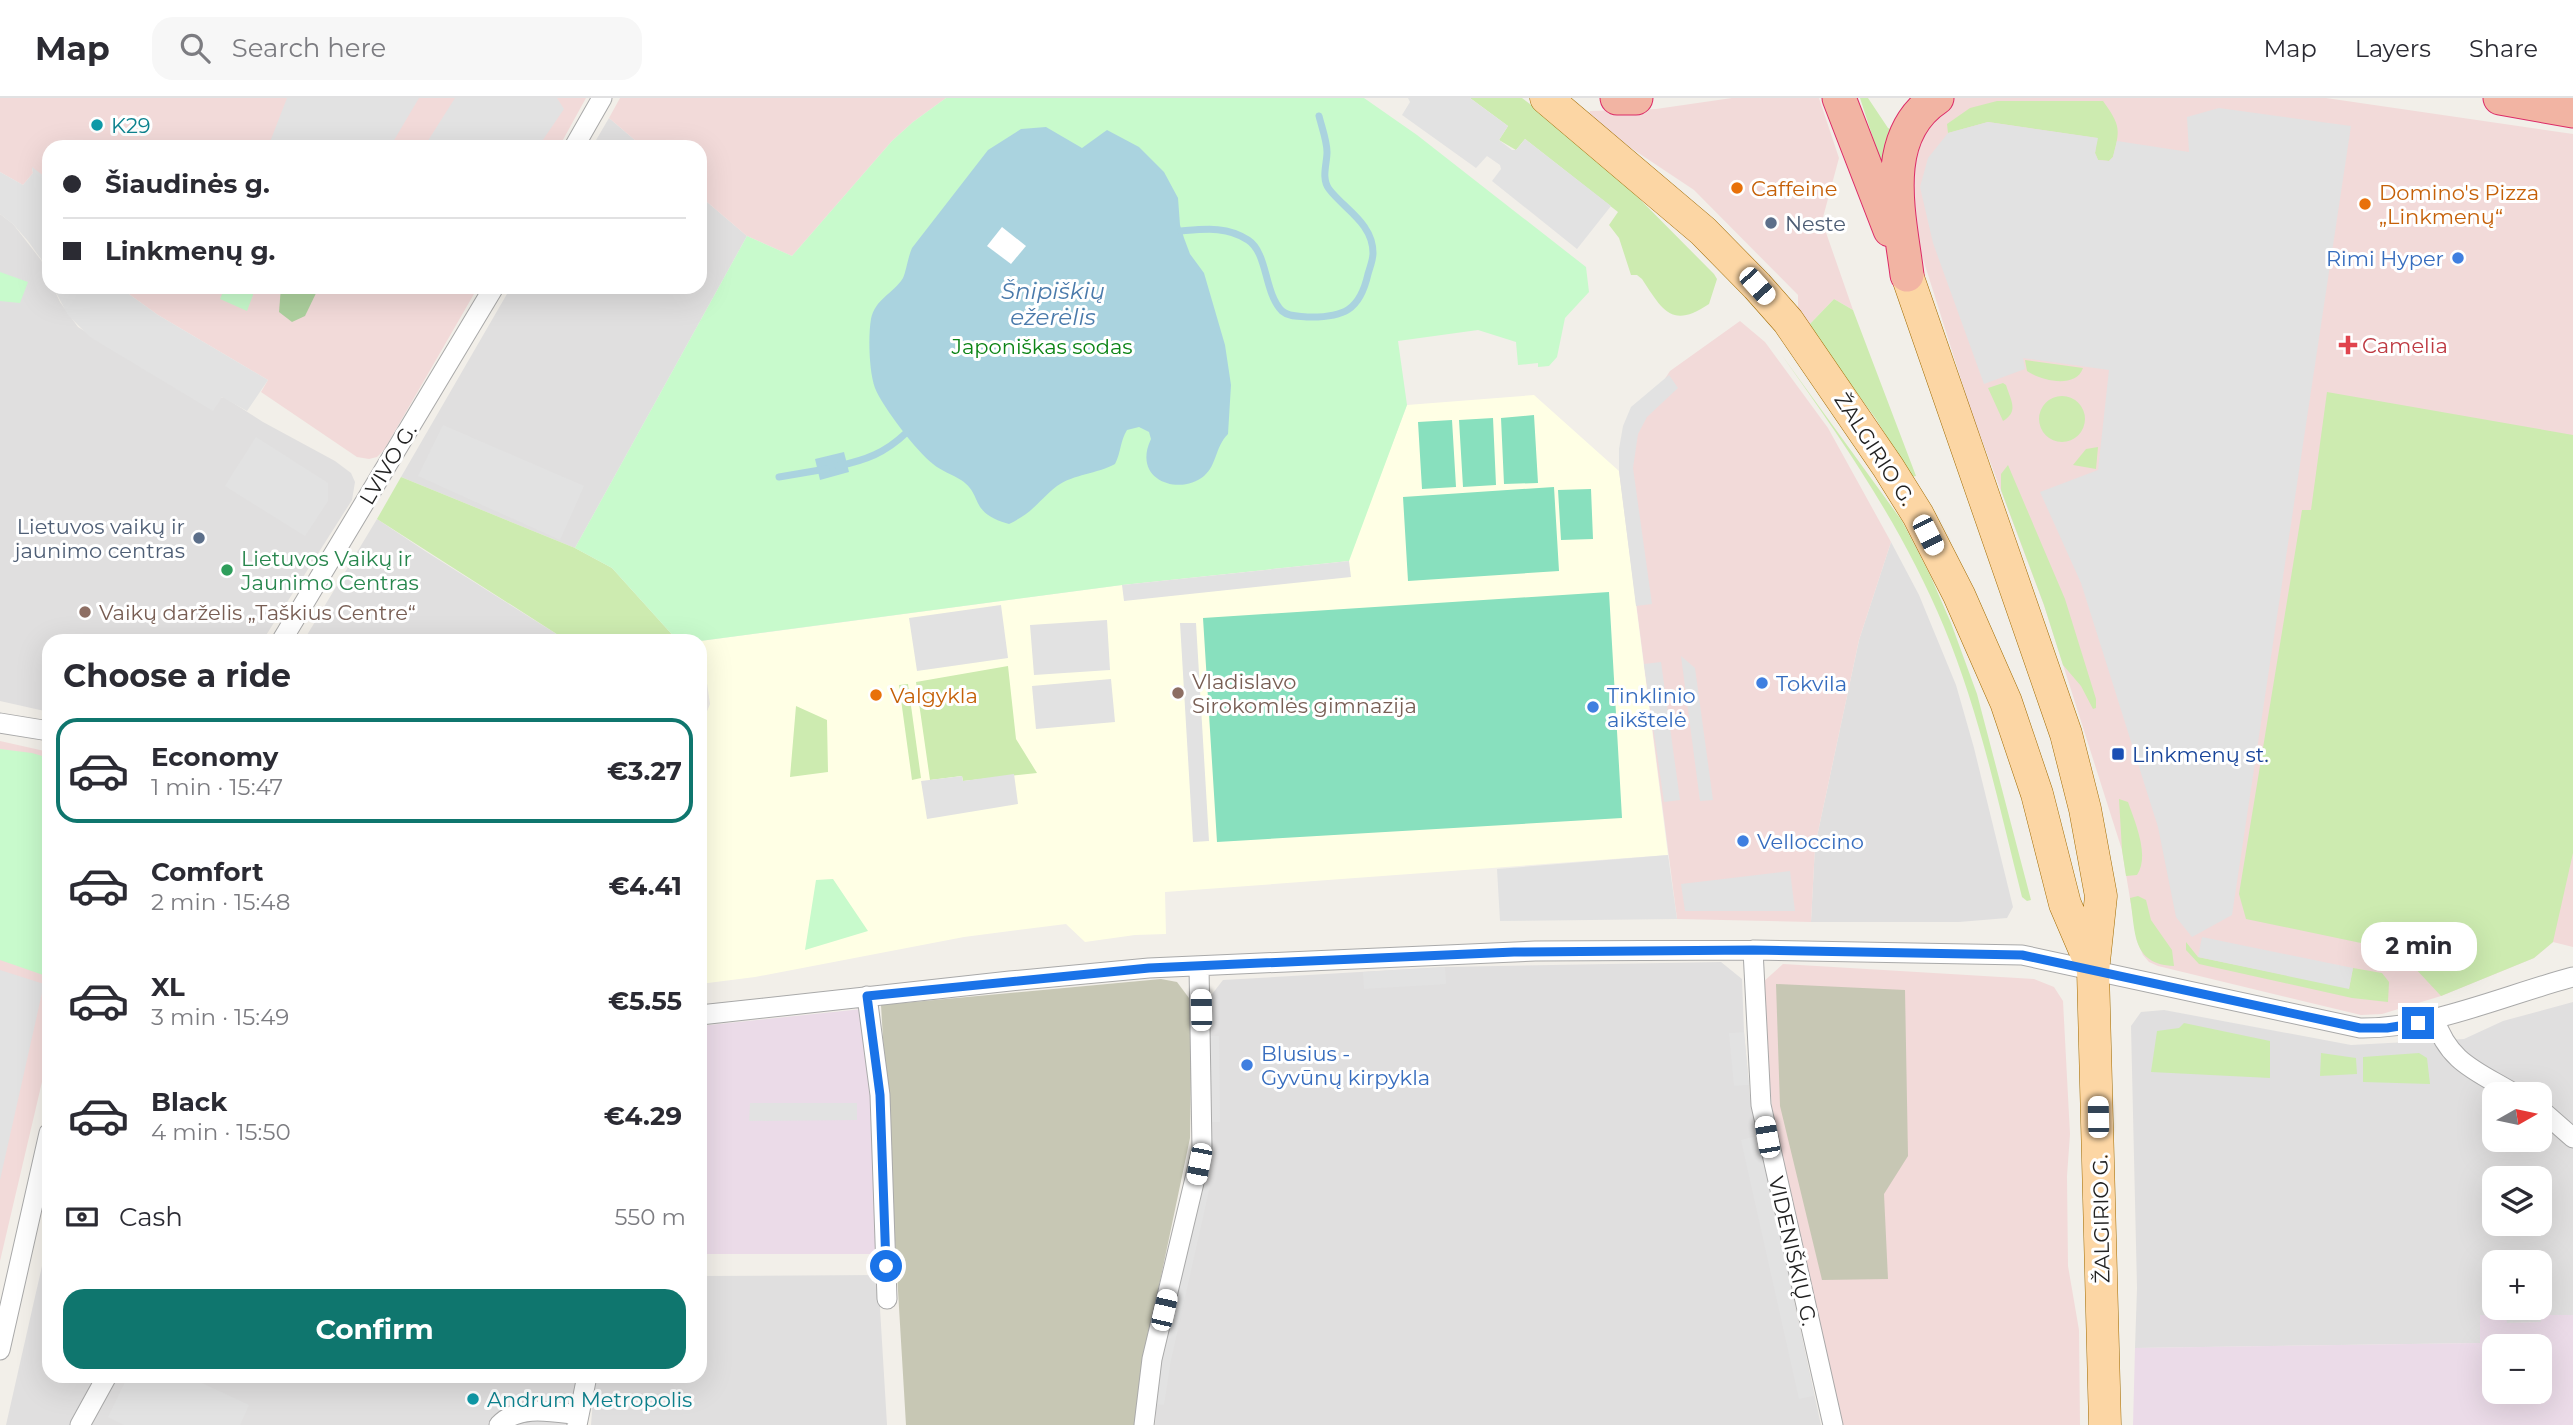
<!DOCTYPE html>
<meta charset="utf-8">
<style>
:root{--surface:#fff;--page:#f7f7f7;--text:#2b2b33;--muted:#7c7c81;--line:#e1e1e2;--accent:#0f766e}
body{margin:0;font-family:Montserrat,sans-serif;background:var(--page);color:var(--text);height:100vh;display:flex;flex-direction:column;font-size:26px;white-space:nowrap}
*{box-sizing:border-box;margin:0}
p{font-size:23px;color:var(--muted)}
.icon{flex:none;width:38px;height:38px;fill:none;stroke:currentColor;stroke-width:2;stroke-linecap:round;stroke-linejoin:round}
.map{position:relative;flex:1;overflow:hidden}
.details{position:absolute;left:42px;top:536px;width:665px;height:749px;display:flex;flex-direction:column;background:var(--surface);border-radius:21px;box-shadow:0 7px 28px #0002}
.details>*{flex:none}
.hud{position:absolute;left:42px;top:42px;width:665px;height:154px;border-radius:21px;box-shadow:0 7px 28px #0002;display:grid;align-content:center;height:154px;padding:0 21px;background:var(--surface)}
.needle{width:46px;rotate:81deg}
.fabs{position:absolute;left:2482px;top:984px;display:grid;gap:14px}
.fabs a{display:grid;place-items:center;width:70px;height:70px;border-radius:14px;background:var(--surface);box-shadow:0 7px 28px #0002;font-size:35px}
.end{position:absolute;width:32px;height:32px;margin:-16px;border:9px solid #1a73e8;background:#fff;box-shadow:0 0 0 4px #fff}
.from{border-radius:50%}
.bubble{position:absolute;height:49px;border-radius:21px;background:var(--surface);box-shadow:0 7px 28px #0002;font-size:23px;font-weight:700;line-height:49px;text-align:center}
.car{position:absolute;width:21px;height:42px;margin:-21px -10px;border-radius:9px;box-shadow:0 0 5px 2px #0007;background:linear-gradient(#fff 24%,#345 0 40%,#fff 0 76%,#345 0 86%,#fff 0)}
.hud b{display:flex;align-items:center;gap:24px;height:66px;font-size:26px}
.hud b+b{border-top:2px solid var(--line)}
.hud i{width:18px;height:18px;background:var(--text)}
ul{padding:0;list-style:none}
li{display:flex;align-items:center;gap:21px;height:105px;margin:0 14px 10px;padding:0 7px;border:4px solid transparent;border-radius:21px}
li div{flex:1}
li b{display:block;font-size:26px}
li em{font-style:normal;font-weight:700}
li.current{border-color:var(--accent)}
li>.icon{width:63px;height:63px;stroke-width:1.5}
h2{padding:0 21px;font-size:32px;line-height:84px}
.pay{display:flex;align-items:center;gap:18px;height:77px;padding:0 21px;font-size:26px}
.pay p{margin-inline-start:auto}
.primary-button{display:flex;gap:14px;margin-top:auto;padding:14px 21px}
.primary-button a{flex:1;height:80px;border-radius:21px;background:var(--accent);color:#fff;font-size:28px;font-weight:700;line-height:80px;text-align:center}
header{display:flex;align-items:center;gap:42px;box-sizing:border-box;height:98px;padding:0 35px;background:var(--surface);border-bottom:2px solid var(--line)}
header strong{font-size:33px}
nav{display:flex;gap:38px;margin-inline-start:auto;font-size:24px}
.search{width:490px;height:63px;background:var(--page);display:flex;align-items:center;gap:18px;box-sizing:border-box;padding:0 24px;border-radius:21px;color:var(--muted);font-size:26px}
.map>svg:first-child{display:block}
.residential{fill:#e0dfdf;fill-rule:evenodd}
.commercial{fill:#f2dad9}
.industrial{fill:#ebdbe8;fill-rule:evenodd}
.education{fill:#ffffe5}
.construction{fill:#c7c7b4}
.grass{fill:#cdebb0}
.forest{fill:#add19e}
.park{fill:#c8facc}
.pitch{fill:#88e0be}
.parking{fill:#e2e2e2}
.water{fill:#aad3df}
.pier{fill:#fff}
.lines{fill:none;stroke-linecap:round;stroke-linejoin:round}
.stream{stroke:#aad3df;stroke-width:7}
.minor-casing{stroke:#a9a9a9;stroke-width:21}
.primary-casing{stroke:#a06b00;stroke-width:33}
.trunk-casing{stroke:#dc2a67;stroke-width:35}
.minor{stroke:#fff;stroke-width:19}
.primary{stroke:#fcd6a4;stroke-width:32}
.trunk{stroke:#f2b4a3;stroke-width:33}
.route{stroke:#1a73e8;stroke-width:9}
.culture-dot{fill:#0f9aa8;stroke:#fff;stroke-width:2.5}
.food-dot{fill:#e8710a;stroke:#fff;stroke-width:2.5}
.service-dot{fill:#5c6f8a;stroke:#fff;stroke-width:2.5}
.shop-dot{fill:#3f7fe0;stroke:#fff;stroke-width:2.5}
.health-dot{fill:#e0444e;stroke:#fff;stroke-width:2.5}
.leisure-dot{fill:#2e9e5b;stroke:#fff;stroke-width:2.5}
.education-dot{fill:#8d6e63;stroke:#fff;stroke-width:2.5}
.transit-dot{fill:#1a4fb4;stroke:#fff;stroke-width:2.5}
.labels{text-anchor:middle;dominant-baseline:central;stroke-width:6;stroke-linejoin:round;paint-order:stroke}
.culture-label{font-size:21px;fill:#0d838f;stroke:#fff;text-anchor:start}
.food-label{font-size:21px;fill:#c56008;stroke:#fff;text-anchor:start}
.service-label{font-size:21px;fill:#4e5e75;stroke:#fff;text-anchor:start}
.shop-label{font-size:21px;fill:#366cbe;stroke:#fff;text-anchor:start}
.health-label{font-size:21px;fill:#be3a42;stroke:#fff;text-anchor:start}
.park-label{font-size:21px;fill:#0c8416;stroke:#fff}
.street-label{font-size:21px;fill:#222;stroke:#fff}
.leisure-label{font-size:21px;fill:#27864d;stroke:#fff;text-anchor:start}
.education-label{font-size:21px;fill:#785e54;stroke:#fff;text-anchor:start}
.transit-label{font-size:21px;fill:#164399;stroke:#fff;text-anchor:start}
.water-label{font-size:23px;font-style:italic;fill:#4a7aab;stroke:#fff}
</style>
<header>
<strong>Map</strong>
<div class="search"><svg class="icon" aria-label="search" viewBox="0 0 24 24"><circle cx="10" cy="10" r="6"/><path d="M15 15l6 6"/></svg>Search here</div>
<nav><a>Map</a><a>Layers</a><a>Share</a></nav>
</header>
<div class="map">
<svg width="2573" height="1327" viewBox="0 0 2573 1327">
<rect width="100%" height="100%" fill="#f2efe9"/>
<!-- residential -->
<path class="residential" d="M609 20 643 49H592Z
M700 98 747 138 575 450 401 379 511 189H700Z
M0 116 13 126 41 162 49 178V189H53L60 204 78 229 213 312 220 300 224 299 263 324 335 363 351 375 355 384 352 402 263 542H49V614L0 603Z
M377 421 425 453 566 542H304Z
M1891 444 1919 497 1956 587 1974 650 2013 809 2007 820 1959 824H1811L1815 748 1859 542Z
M1721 864 1742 881 1744 934 1750 999 1821 1327H1155L1159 1273 1209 1069 1211 1024 1209 900 1223 882 1445 869Z
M2573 904V1217H2542L2541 1224 2506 1225 2480 1218 2481 1245 2135 1250 2137 1190 2131 928 2141 914 2164 912 2351 947 2464 941 2503 923ZM2494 996H2539V1041H2494ZM2494 1080H2539V1125H2494ZM2494 1164H2539V1209H2494Z
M49 1137V1278H581L571 1327H6Z
M878 1177 887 1327H591L594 1288 597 1278H700V1178Z"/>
<!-- commercial -->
<path class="commercial" d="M0 0H586L559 49H49V82L32 70 33 75 23 87 0 74Z
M620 0H946L913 24 892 43 792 158 747 138 700 98V49H643L609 20Z
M1732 0H1819L1839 60 1822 123 1853 212 1834 201 1808 228 1798 214V197L1694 92 1631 50 1589 17 1590 13 1656 11Z
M1951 0H2326L2573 36V849L2553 844 2534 860 2441 898 2382 916 2361 917 2158 868 2149 864 2143 857 2137 843 2122 752 2044 507 1971 313 1918 145 1906 71 1940 8Z
M119 189H478L384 352 377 359 369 361 357 359 261 294 268 282 158 217Z
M1740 223 1765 244 1828 330 1891 444 1859 542 1815 748 1811 824 1677 821 1619 373V351L1670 273Z
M0 643 49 654V954L0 1163Z
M1783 866 2034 881 2054 889 2063 903 2070 1036 2067 1078 2068 1168 2079 1232 2080 1327H1841L1772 1009 1762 885Z"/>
<!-- industrial -->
<path class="industrial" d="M862 911 873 1016 876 1156H700V928Z
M2480 1217 2506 1218 2507 1225 2541 1224V1217H2573V1327H2133L2135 1250 2480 1245ZM2494 1248H2539V1293H2494Z"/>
<!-- education -->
<path class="education" d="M1534 297 1619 373 1668 757 1165 794 1166 836 1135 837 1085 844 1066 826 964 839 755 879 700 886V631L710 606 701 543 1122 487 1348 463 1407 307Z"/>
<!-- construction -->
<path class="construction" d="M1161 881 1177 884 1192 904 1190 1040 1140 1279 1136 1327H906L881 907Z
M1776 886 1905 892 1908 1058 1884 1096 1888 1181 1822 1182 1780 1008Z"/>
<!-- grass -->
<path class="grass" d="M1470 0H1522L1595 56 1714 176 1717 181 1709 206C1672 231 1663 213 1642 181L1637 177H1631L1619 140 1609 127 1618 114 1525 41 1516 52 1499 42 1508 28Z
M1860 0H1868L1888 30 1898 34 1883 71Z
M1997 3H2103C2121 28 2120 31 2113 59L2109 63 2098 62 2095 55 2097 40 1988 24 1948 35 1947 26 1970 10Z
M1834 201 1853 212 1916 378 1911 379 1876 321 1808 228Z
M1781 256 1902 423 1930 477 1951 525 1977 596 2031 802 2027 803 2022 799C1999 708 1980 616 1944 529 1903 430 1843 343 1781 256Z
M2025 262 2083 270C2076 291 2041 283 2027 273Z
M2003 285 2006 287C2011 303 2019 313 2003 323L1988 290Z
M2327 294 2573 337V755L2553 844 2534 860 2441 898 2399 853 2246 821 2239 796 2302 412H2311Z
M2039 321a23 23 0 1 1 46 0a23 23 0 1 1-46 0Z
M2098 349 2096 371 2073 367 2086 351Z
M2008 367 2065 501 2096 601V610L2093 611 2081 588 2063 567 2044 507 2001 392V376Z
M401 379 575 450 612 470 677 542H566L377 421Z
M1008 568 1016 641 1037 675 963 683 962 678 930 682 916 584Z
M908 586 921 680 912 682 899 587Z
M796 608 827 622 828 674 790 679Z
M2119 701 2128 704C2135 724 2150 758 2137 777L2126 778 2122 752Z
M2138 798 2146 802 2151 822 2172 852 2174 868C2131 866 2136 834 2130 800Z
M2186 844 2198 859 2349 890 2353 870 2382 875 2389 884 2388 904 2352 900 2199 866 2186 852Z
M2184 925 2270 943V980L2151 974 2157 933 2179 930Z
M2321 955 2356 960 2357 976 2320 978Z
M2419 955 2427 960 2430 986 2363 984V959Z"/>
<!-- forest -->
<path class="forest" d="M281 189H319L305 218 292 224 279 214Z"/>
<!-- park -->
<path class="park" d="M946 0H1364L1417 37 1586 169 1589 194 1565 220 1557 259 1549 268 1538 269V265L1518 267 1516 244 1478 232 1398 243 1407 307 1349 463 1122 487 700 543 677 542 612 470 575 450 747 138 792 158 892 43 913 24Z
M0 174 28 184 20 205 0 203Z
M225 189H253V197L247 213 220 201Z
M0 651 32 655 49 660V879L0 862Z
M833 781 868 833 805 852 816 782Z"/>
<!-- pitch -->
<path class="pitch" d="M1534 317 1538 385 1504 386 1501 320Z
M1493 320 1496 387 1463 389 1459 322Z
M1452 322 1456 389 1422 391 1418 324Z
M1554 389 1559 473 1408 483 1403 399Z
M1591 391 1593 441 1561 442 1558 392Z
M1609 494 1622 720 1217 744 1203 520Z"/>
<!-- parking -->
<path class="parking" d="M287 0H419L390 49H268Z
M455 0H557L564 11 538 49H424Z
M1408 0H1470L1508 28 1499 42 1512 52H1516L1525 41 1611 108 1577 151 1492 83 1501 71 1500 67 1487 58 1476 70 1402 17 1410 4Z
M2219 10 2351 28 2232 817 2192 839 2176 819 2158 729 2081 485 2040 394 2098 372 2109 272 2023 260 2025 271 1984 286 1933 145 1920 89 1928 60 1948 35 1988 24 2098 40 2095 55 2098 62 2109 63 2113 59 2117 43 2189 54 2187 19Z
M32 69 49 82V178L41 161 28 143 13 126 0 116V74L23 87 33 75Z
M53 189H119L158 217 268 282 247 313 222 299 213 313 90 239 68 217Z
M1669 277 1678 290 1647 319 1638 336 1633 370 1652 506 1636 508 1619 373V351L1623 328 1631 309Z
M443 327 584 388 560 442 418 378Z
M256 339 328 385V403L305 438 225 388Z
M1349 463 1351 479 1124 503 1122 487Z
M1001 507 1008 560 917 573 909 520Z
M1107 522 1110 572 1034 577 1030 527Z
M1180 525H1196L1209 743 1193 744Z
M1681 558 1695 570 1713 702 1700 703Z
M1661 564 1680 702 1664 704 1644 566Z
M1111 581 1115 624 1036 631 1032 588Z
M1014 676 1018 706 927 721 921 683 962 678 963 683Z
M1668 757 1677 821 1500 823 1497 771Z
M1790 773 1795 813H1685L1681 786Z
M2202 839 2353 870 2349 891 2198 859Z
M1445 869 1446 886 1364 891 1363 874Z
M0 872 44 886 0 1082Z
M1744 934 1749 987 1734 988 1729 935Z
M1211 938H1219L1220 1024H1211Z
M750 1005H857V1022L749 1023Z
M1758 1038 1814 1298 1799 1301 1741 1042Z
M1204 1087 1210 1088 1171 1262 1164 1307 1156 1306 1159 1273Z
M128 1278H187L249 1307 240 1327H124L108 1319Z"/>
<!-- water -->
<path class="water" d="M1046 29 1082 50 1107 32 1139 49 1164 74 1178 100 1180 127 1184 140 1190 156 1204 175 1225 247 1231 287 1228 336C1215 349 1217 367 1204 378 1181 398 1131 383 1151 341L1149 334 1139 329 1127 332C1120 343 1121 355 1115 366 1097 376 1074 376 1057 388 1038 403 1034 414 1009 426 968 415 984 397 961 382 952 376 941 373 933 366 917 354 882 308 875 290 869 274 868 238 871 221 875 201 893 196 903 180 906 174 908 159 912 150L988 52 1021 31Z
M844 354 849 374 820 382 815 361Z"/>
<!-- pier -->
<path class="pier" d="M1002 129 1026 148 1011 166 987 148Z"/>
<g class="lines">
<!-- stream -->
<path class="stream" d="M1181 133C1205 131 1227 128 1248 142 1268 155 1264 195 1282 213 1289 219 1298 218 1307 219 1344 220 1360 212 1368 176 1370 169 1373 162 1373 155 1373 125 1344 111 1329 91 1321 80 1327 66 1327 54 1327 43 1322 30 1319 18
M838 368C866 362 885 355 906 335
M779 379 826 371"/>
<defs>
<path id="minor" d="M574 49 602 0
M282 542 494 189
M0 625 49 633
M1753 852 1761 1007 1833 1327
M867 898 880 997 887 1201
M700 917 1010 883 1149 870 1535 853 1753 852 2022 857 2360 930C2430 931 2505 897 2573 879
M2434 919C2448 965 2477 973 2515 996
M2539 1010 2573 1040
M0 1252 49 1035
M80 1327 107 1278
M499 1327C519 1306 553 1314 579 1317
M577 1327 587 1278
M1144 1327 1152 1261 1202 1051 1199 868"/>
<path id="primary" d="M1546 0 1703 133 1757 188 1788 223 1888 369 1918 417 1959 497 2006 604 2037 696 2065 806 2092 869
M1907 177 2066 636 2085 711 2101 798 2093 873 2105 1327"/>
<path id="trunk" d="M1617 0H1636
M1839 0 1890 132
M2500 0 2573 13
M1907 177C1900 119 1878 39 1937 0"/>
</defs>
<!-- minor casing -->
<use href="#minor" class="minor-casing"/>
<!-- primary casing -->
<use href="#primary" class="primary-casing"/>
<!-- trunk casing -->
<use href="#trunk" class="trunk-casing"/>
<!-- minor -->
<use href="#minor" class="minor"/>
<!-- primary -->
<use href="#primary" class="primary"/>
<!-- trunk -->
<use href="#trunk" class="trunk"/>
</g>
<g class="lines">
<!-- route -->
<path class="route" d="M886 1168 880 997 867 898 1149 870 1514 854 1753 852 2022 857 2360 930H2387L2418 925"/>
</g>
<!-- markers -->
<g class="culture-dot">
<circle cx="97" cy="27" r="7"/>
<circle cx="473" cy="1301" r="7"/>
</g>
<g class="food-dot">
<circle cx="1737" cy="90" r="7"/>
<circle cx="2365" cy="106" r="7"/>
<circle cx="876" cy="597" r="7"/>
</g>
<g class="service-dot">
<circle cx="1771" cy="125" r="7"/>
<circle cx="199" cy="440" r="7"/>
</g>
<g class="shop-dot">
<circle cx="2458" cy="160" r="7"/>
<circle cx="1762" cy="585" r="7"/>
<circle cx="1593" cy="609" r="7"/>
<circle cx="1743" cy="743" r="7"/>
<circle cx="1247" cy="967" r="7"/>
</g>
<path class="health-dot" d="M2344.5 236.5h7v7h7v7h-7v7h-7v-7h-7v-7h7z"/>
<circle class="leisure-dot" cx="227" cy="472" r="7"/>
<g class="education-dot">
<circle cx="85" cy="514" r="7"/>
<circle cx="1178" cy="595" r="7"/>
</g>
<rect class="transit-dot" x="2111" y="649" width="14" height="14" rx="3.5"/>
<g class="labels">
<!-- culture labels -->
<g class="culture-label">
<text x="111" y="27">K29</text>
<text x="487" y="1301">Andrum Metropolis</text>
</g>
<!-- food labels -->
<g class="food-label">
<text x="1751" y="90">Caffeine</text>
<text x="2379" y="94">Domino's Pizza<tspan x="2379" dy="24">„Linkmenų“</tspan></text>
<text x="890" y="597">Valgykla</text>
</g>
<!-- service labels -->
<g class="service-label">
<text x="1785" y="125">Neste</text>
<text x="185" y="428" text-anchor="end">Lietuvos vaikų ir<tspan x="185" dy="24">jaunimo centras</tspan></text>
</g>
<!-- shop labels -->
<g class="shop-label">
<text x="2444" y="160" text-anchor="end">Rimi Hyper</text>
<text x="1776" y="585">Tokvila</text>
<text x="1607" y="597">Tinklinio<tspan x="1607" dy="24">aikštelė</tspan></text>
<text x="1757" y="743">Velloccino</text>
<text x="1261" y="955">Blusius -<tspan x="1261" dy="24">Gyvūnų kirpykla</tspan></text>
</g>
<!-- health labels -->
<g class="health-label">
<text x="2362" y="247">Camelia</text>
</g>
<!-- park labels -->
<g class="park-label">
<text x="1042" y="248">Japoniškas sodas</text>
</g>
<!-- street labels -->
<g class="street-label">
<text transform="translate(1875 351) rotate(57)">ŽALGIRIO G.</text>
<text transform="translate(388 366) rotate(-59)">LVIVO G.</text>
<text transform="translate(2101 1121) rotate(-91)">ŽALGIRIO G.</text>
<text transform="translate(1793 1153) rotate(77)">VIDENIŠKIŲ G.</text>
</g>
<!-- leisure labels -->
<g class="leisure-label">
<text x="241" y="460">Lietuvos Vaikų ir<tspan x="241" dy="24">Jaunimo Centras</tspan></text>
</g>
<!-- education labels -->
<g class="education-label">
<text x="99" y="514">Vaikų darželis „Taškius Centre“</text>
<text x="1192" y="583">Vladislavo<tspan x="1192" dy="24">Sirokomlės gimnazija</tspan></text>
</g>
<!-- transit labels -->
<g class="transit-label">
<text x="2132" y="656">Linkmenų st.</text>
</g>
<!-- water labels -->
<g class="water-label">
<text x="1053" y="193">Šnipiškių<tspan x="1053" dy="26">ežerėlis</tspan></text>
</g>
</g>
</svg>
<div class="fabs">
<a><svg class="needle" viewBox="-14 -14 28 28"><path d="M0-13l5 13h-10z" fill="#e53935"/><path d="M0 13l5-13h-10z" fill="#7c7c81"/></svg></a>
<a><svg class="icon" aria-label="layers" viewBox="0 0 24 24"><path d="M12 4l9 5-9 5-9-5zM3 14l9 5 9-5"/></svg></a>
<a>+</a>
<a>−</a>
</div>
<i class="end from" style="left:886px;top:1168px"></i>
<i class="end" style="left:2418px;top:925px"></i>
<div class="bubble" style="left:2361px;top:824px;width:116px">2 min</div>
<i class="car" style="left:1757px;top:188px;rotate:138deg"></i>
<i class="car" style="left:1928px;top:437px;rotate:153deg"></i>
<i class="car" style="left:1201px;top:912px;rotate:359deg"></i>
<i class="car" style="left:2098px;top:1019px;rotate:359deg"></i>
<i class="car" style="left:1767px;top:1039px;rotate:350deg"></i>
<i class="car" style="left:1199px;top:1066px;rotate:191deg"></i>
<i class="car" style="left:1164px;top:1212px;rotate:13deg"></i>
<div class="hud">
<b><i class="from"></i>Šiaudinės g.</b>
<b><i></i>Linkmenų g.</b>
</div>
<section class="details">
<h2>Choose a ride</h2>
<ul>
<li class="current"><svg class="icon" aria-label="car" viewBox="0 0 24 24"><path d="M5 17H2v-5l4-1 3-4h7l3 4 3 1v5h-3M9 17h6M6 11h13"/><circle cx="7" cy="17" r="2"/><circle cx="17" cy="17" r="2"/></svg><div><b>Economy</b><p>1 min · 15:47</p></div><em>€3.27</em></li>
<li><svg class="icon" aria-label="car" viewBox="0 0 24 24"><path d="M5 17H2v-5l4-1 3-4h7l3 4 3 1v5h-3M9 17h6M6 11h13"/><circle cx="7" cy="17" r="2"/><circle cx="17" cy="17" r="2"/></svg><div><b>Comfort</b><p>2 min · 15:48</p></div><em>€4.41</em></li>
<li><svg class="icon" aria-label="car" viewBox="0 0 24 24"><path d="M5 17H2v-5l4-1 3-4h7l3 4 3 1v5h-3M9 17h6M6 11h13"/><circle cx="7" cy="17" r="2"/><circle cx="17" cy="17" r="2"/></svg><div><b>XL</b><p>3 min · 15:49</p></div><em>€5.55</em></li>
<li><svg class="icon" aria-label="car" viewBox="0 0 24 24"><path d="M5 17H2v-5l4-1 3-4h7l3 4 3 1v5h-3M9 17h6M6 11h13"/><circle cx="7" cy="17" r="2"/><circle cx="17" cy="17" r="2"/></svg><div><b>Black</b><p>4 min · 15:50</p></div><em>€4.29</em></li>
</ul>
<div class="pay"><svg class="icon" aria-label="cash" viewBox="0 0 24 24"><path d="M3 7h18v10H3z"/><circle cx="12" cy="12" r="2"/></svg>Cash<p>550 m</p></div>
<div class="primary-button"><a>Confirm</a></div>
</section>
</div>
